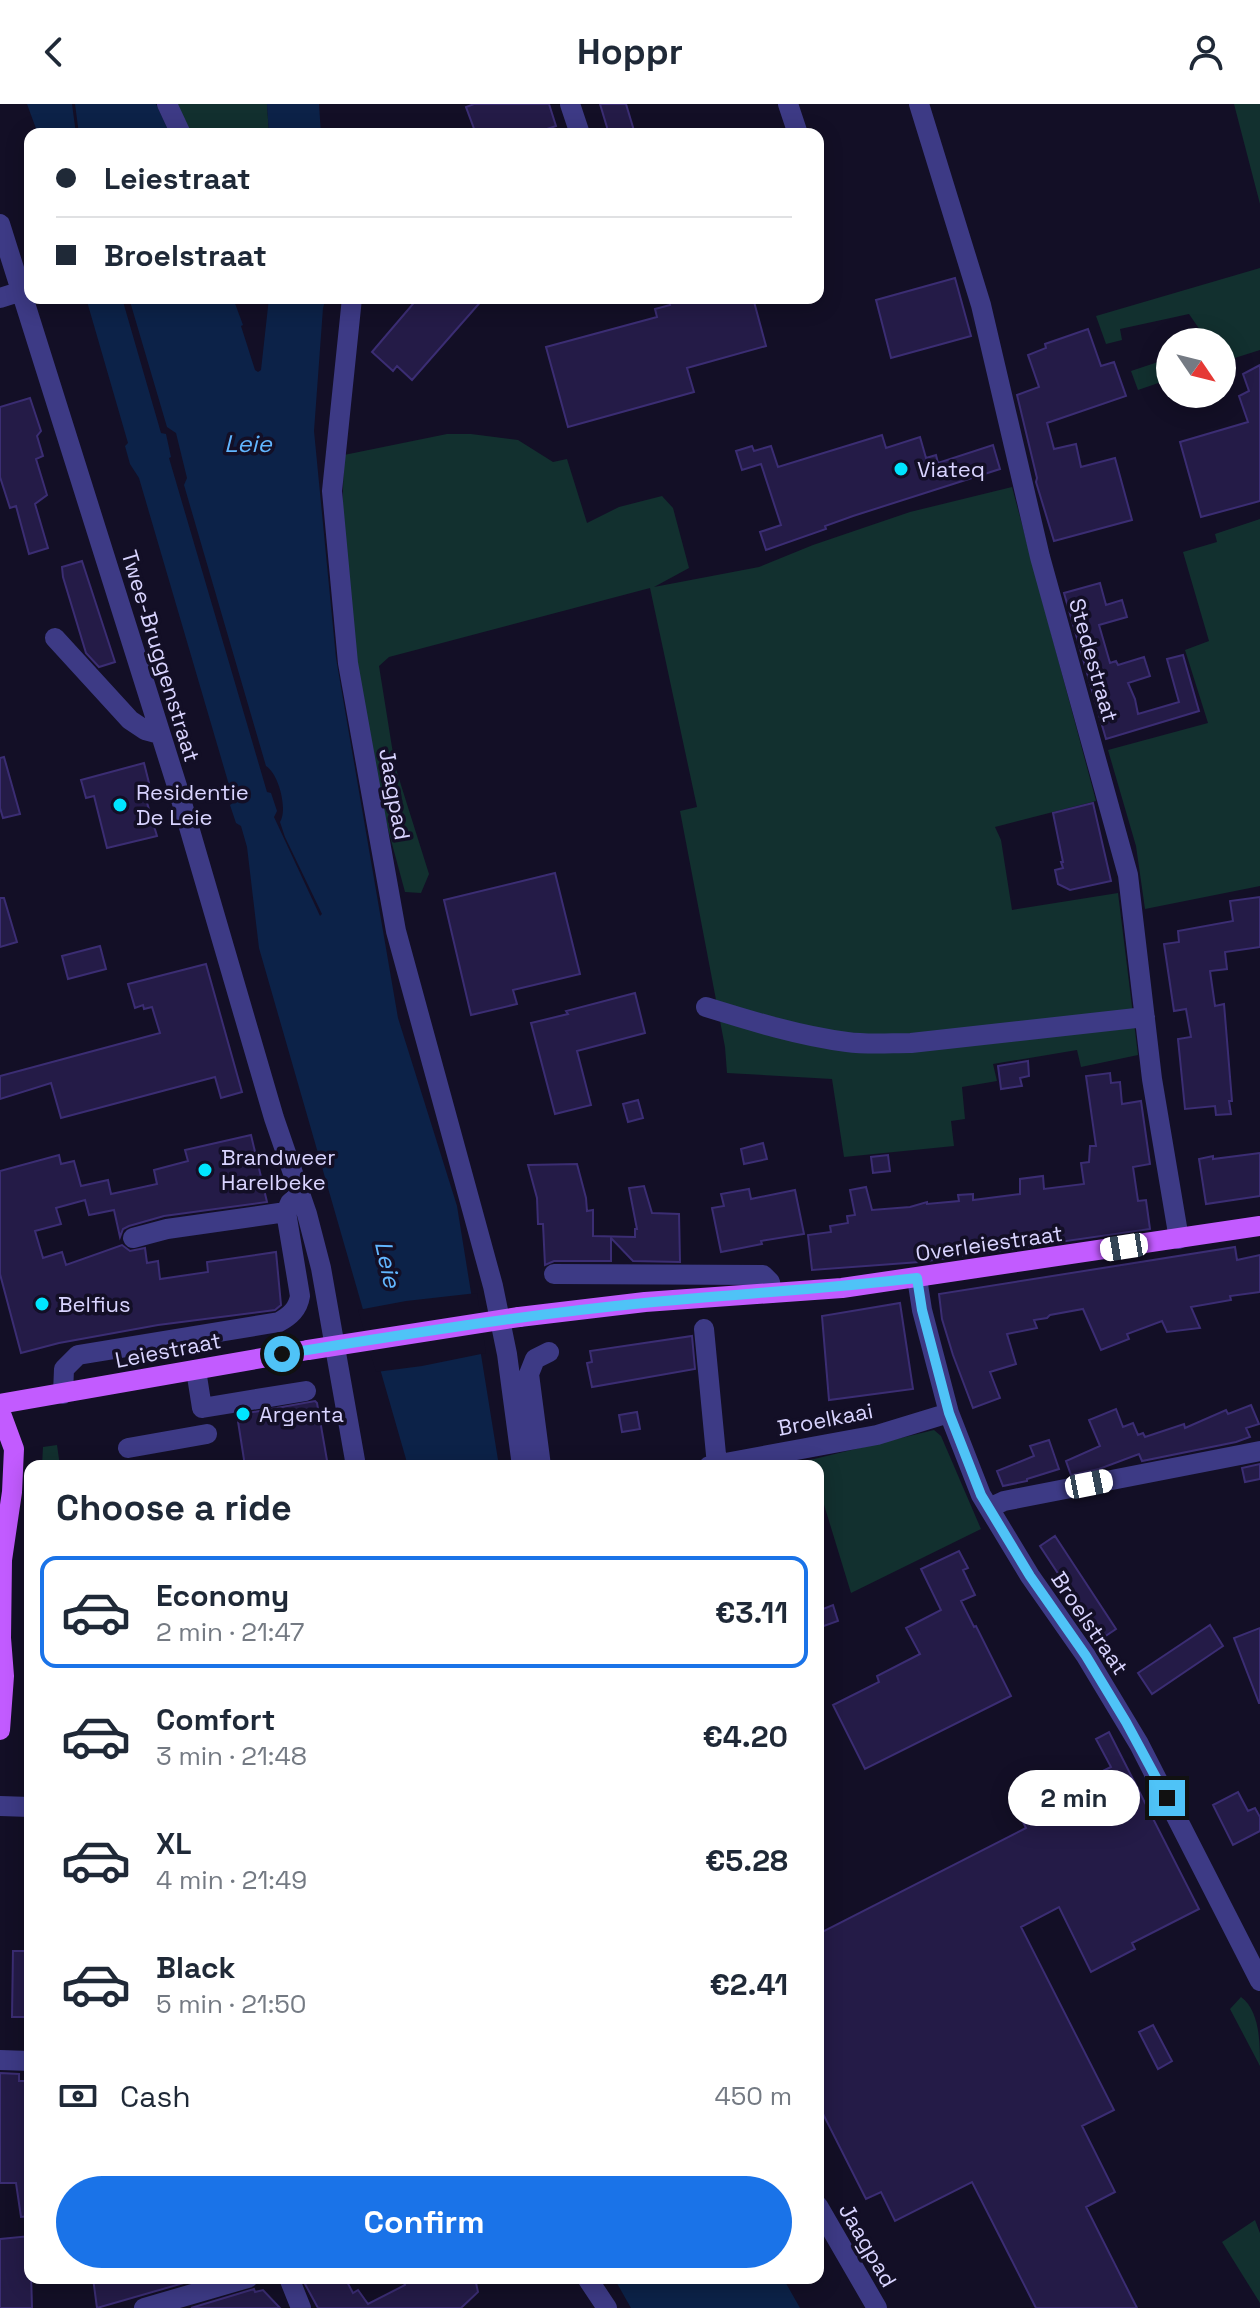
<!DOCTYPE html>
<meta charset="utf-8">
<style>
:root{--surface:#fff;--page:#f2f2f3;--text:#1f2937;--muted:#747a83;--line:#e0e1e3;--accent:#1a73e8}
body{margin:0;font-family:"Space Grotesk",sans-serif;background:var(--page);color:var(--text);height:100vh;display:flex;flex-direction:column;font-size:30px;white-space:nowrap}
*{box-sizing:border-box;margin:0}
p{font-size:26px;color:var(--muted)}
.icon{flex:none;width:44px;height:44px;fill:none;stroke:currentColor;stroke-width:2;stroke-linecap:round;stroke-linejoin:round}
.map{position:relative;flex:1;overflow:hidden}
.panel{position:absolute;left:24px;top:1356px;width:800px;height:824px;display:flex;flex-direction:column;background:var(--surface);border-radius:16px;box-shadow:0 4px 20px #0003}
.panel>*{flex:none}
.top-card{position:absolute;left:24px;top:24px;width:800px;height:176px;border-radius:16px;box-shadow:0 4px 20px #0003;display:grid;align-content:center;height:176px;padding:0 32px;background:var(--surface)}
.needle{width:52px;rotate:125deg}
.tools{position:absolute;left:1156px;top:224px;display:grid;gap:16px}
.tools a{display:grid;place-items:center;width:80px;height:80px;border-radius:50%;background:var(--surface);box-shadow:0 4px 20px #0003;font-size:40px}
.end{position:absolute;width:36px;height:36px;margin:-18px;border:10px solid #4fc3f7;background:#111;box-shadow:0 0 0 4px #111}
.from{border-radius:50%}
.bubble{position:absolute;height:56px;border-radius:28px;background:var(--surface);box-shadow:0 4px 20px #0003;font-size:26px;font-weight:800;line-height:56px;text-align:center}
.car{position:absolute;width:24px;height:48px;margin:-24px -12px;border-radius:10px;box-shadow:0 0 6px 2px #0007;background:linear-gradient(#fff 24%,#345 0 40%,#fff 0 76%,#345 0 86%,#fff 0)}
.top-card b{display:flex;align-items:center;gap:28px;height:76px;font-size:30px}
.top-card b+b{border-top:2px solid var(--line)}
.top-card i{width:20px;height:20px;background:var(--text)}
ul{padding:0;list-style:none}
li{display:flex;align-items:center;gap:24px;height:112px;margin:0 16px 12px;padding:0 16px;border:4px solid transparent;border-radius:16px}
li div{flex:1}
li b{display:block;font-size:30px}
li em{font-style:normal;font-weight:800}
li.on{border-color:var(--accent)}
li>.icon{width:72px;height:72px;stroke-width:1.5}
h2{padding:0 32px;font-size:36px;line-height:96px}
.pay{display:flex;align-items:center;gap:20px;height:88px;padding:0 32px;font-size:30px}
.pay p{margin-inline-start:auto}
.button{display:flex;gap:16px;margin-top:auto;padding:16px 32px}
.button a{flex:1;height:92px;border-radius:48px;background:var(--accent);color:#fff;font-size:32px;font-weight:800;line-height:92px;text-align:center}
header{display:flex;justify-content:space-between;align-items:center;height:104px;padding:0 32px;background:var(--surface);font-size:36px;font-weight:800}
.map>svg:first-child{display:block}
.green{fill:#12302f}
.water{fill:#0c2248}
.pier{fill:#130f26}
.building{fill:#241b47;stroke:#3b2d73;stroke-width:2}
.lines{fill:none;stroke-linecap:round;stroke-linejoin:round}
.minor{stroke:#3d3a85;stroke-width:20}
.major{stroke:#c25bff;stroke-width:20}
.major-bridge{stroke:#c25bff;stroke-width:20}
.route{stroke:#4fc3f7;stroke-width:10}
.poi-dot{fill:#00e5ff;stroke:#130f26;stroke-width:3}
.labels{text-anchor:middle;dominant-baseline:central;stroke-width:7;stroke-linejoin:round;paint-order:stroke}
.poi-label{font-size:22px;fill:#d9d4ff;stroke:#130f26;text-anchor:start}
.street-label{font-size:22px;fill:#d9d4ff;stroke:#130f26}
.water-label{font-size:24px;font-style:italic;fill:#62b6ff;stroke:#130f26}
</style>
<header><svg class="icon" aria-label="back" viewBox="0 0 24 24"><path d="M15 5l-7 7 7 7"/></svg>Hoppr<svg class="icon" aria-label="person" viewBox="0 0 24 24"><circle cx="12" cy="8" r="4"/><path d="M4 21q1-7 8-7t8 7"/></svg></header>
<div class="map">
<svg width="1260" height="2204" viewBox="0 0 1260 2204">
<rect width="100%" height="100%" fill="#130f26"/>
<!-- green -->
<path class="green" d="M174 0H267L269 30H188Z
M1234 0H1260V100Z
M1260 164V246L1222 258V238H1189L1188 235 1200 226 1189 210 1120 225 1122 236 1106 240 1096 212Z
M1170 254V275L1138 286 1131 267Z
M447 330H471L518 336 553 358 567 355 587 419 619 403 662 392 673 404 689 464 654 483 759 463 813 441 910 408 1012 383 1096 697 995 723 1001 736 1012 806 1118 789 1138 951 1081 963 1077 946 993 960 997 977 962 983 965 1015 951 1017 954 1042 844 1053 832 975 727 969 725 943 680 707 697 703 650 484 389 553 379 562 395 662 429 770 421 789 405 788 381 699 356 553 342 421 344 351Z
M1260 415V782L1145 805 1136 742 1108 646 1208 619 1185 546 1209 537 1183 448 1217 438 1215 430Z
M934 1326 941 1332 981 1425 851 1489 818 1381V1362H812L810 1356Z
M57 1341 60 1362H42L43 1343Z
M1241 1893C1260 1907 1260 1939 1260 1962L1230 1905Z
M1255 2116 1260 2129V2199L1222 2138Z"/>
<!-- water -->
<path class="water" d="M27 0H72L76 30H38Z
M75 0H156L170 30H79Z
M267 0H319L321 30H269Z
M86 194H122L161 329 166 330 171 353 169 354 267 688 271 689 277 707 274 713 320 812 322 810 285 733 280 718C288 706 279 670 266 662L184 381 187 374 176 329 167 323 129 194H233L243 221 241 222 255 266 258 268 261 266 269 194H326L323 204 314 327 336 554 398 914 457 1102 499 1362H408L259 844 247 743 241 722 236 719 230 701 234 698 139 374 130 360 125 342 128 339Z
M614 2174H783L800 2204H631Z"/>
<!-- pier -->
<path class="pier" d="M477 1189 486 1249 422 1262 376 1268 358 1206 406 1197Z"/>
<!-- building -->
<path class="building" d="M474 0H549L556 22 532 30H476L466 3Z
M600 0H626L635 30H609Z
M955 174 971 232 891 254 876 196Z
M418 194H484L412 276 397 262 393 267 372 248Z
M668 194H753L766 242 687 264 694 288 568 323 546 243 657 213 655 205 670 201Z
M1088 225 1101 262 1114 258 1126 292 1047 319 1054 345 1076 340 1081 363 1115 354 1132 416 1054 437 1036 378 1037 374 1017 291 1039 283 1028 251 1046 244 1045 240Z
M1260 261V397L1201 413 1180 338 1248 318 1239 292 1249 287 1243 270Z
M30 294 41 327 37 332 43 352 36 355 47 391 35 400 48 444 29 450 16 402 10 404 0 373V303Z
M882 331 886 344 920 333 926 354 936 351 938 359 993 341 1000 365 853 412 825 422 826 425 766 446 760 428 781 421 761 360 742 366 736 347 752 342 754 347 771 342 778 363Z
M82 457 115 558 99 563 86 549 63 473 62 463Z
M1100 479 1106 501 1122 496 1127 513 1099 521 1110 559 1116 557 1118 561 1144 553 1150 572 1128 579 1135 595 1138 610 1179 598 1167 555 1183 551 1199 607 1106 635 1064 489Z
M4 653 20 710 3 714 0 704V654Z
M144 659 149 679 142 682 157 732 107 744 94 692 86 694 81 676Z
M1093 699 1111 777 1070 786 1058 780 1055 766 1063 764 1061 758H1063L1053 709Z
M555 769 580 870 513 886 517 900 471 911 444 796Z
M1260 793V843L1225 848 1227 865 1210 867 1215 902 1224 900 1232 997H1229L1231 1010 1216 1011 1215 1002 1185 1005 1178 935 1191 933 1186 905 1174 907 1164 840 1179 838 1178 827 1233 817 1230 797Z
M0 794H4L17 838 0 843Z
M100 842 106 865 68 875 62 852Z
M206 860 242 988 221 994 215 973 61 1014 51 979 0 995V972L160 929 152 903 144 905 143 901 135 904 128 880Z
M635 889 645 929 577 947 591 1001 555 1010 531 919 568 910 566 907Z
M1028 957 1029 972 1020 974 1022 982 1001 985 998 962Z
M1110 969 1111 979 1120 978 1122 1000 1141 997 1150 1060 1133 1063 1138 1097 1146 1096 1150 1125 920 1158 812 1166 808 1131 831 1128 830 1122 848 1119 847 1112 855 1111 850 1086 866 1083 872 1106 910 1103 927 1098V1100L959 1097 958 1091 973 1090V1096L1020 1090V1075L1043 1072 1044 1085 1084 1080 1081 1059 1089 1058 1090 1042H1096L1086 972Z
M638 996 643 1014 628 1018 623 1000Z
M251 1031 267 1098 164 1112 129 1122 123 1125 120 1133 114 1106 89 1111 85 1096 56 1104 61 1120 35 1127 43 1154 62 1148 66 1161 122 1141 130 1147 145 1144 147 1159 158 1157 160 1175 208 1168 207 1158 276 1148 281 1201 275 1206 158 1221 59 1239 21 1249 0 1170V1067L59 1051 61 1060 74 1057 81 1082 108 1076 111 1090 157 1080 154 1066 188 1057 185 1046Z
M763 1039 767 1055 744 1060 741 1045Z
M1260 1049V1092L1206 1100 1199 1055 1213 1052V1055Z
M888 1051 890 1067 873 1069 871 1053Z
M577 1060 586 1094 587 1107 593 1106V1132L635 1133V1125H637L629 1084 644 1082 652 1109 679 1110 680 1158 633 1157 611 1134V1157H554L545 1161 543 1120H538L537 1094 528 1061Z
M749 1085 751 1095 795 1086 804 1130 761 1137 762 1140 721 1148 712 1104 724 1102 721 1090Z
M1235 1143 1237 1156 1260 1151V1188L1230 1192 1231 1196 1191 1203 1200 1224 1167 1228 1162 1217 1127 1230 1129 1235 1101 1246 1083 1205 1050 1211 1047 1214 1034 1216 1037 1224 1007 1230 1016 1260 990 1268 1000 1294 973 1304 953 1251 942 1215 939 1190Z
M900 1199 913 1285 829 1296 822 1212Z
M692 1232 695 1265 592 1283 587 1259 592 1258 590 1247Z
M315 1297 317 1299 328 1362H245L237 1311Z
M1251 1301 1259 1320 1246 1324 1250 1333 1236 1338 1142 1357 1139 1350 1099 1365 1071 1371 1066 1357 1100 1342 1089 1316 1116 1305 1123 1323 1133 1319 1138 1331 1143 1329 1145 1333 1184 1320 1185 1324 1226 1306 1228 1310Z
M637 1308 640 1325 622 1328 619 1311Z
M1049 1336 1059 1365 1027 1375V1377L1003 1382 997 1367 1034 1352 1030 1342Z
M1260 1360V1375L1245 1378 1242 1364Z
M1055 1432 1116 1525 1101 1535 1040 1442Z
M959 1447 968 1464 963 1466 975 1491 961 1497 974 1523 976 1522 1011 1592 865 1665 833 1601 879 1578 877 1572 920 1550 906 1524 941 1506 921 1465Z
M833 1501 838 1517 818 1524V1507Z
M1210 1521 1223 1542 1152 1590 1138 1569Z
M1260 1524V1599H1259L1234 1534Z
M1109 1628 1199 1805 1132 1839 1135 1845 1091 1868 1059 1803 1021 1823 1114 2006 1082 2022 1115 2088 1086 2103 1137 2204H1036L972 2078 895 2117 881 2088 866 2095 818 2000V1830L1026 1724 1018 1708 1111 1663 1096 1635Z
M1238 1688 1248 1707 1255 1704 1260 1713V1727L1233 1741 1213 1701Z
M13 1847H30V1913H12Z
M1153 1921 1172 1957 1158 1965 1139 1928Z
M0 1969 19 1970V1977H30V2112L21 2113 16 2079H0Z
M30 2132 32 2204H0V2135Z
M93 2174H201L97 2204Z
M317 2174H345L353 2189 358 2186 368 2200 405 2181 403 2174H475L478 2188 461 2204H318L305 2180Z
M254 2185 255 2188 263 2186 280 2204H191Z"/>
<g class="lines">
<!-- minor -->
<path class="minor" d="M167 0 181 30
M570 0 580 30
M788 0 798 30
M919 0 981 201 1040 453 1128 771 1152 975 1179 1135
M0 120 177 682 274 1014 307 1110 321 1164 356 1362
M0 194 22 187
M352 194 332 387 348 559 396 827 493 1182 507 1250 522 1362
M55 534 130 616 145 626 160 630
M706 903C751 917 800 932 847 938 868 941 890 939 911 939L1145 913
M133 1134 167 1125 286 1108
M554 1170 763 1171 770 1178 772 1189
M917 1174 922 1206 949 1309 981 1391 1030 1472 1086 1552 1139 1640 1260 1877
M704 1225 717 1361
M196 1266 202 1304 306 1287
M63 1290 64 1265 78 1251 279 1218C290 1212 298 1205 300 1192L286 1108 290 1099 299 1091
M128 1344 207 1330
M541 1362 529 1270 535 1255 549 1248
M709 1362 877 1331 949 1309
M989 1404 1004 1397 1260 1347
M0 1702 30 1703
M0 1956 30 1957
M818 2102 877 2204
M289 2174 301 2204
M587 2174 607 2204
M144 2204 248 2174"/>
<!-- major -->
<path class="major" d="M519 1213 645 1198 842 1184 1260 1122
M0 1300 308 1246
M0 1307 14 1345 12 1388 2 1456 1 1534 4 1572 0 1626"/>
<!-- major-bridge -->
<path class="major-bridge" d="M308 1246 519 1213"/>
</g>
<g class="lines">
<!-- route -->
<path class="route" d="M282 1250C402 1231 522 1211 644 1199 735 1190 826 1185 917 1174L922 1206 949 1309 981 1391 1030 1472 1086 1552 1126 1618 1167 1694"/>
</g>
<!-- markers -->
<g class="poi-dot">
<circle cx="901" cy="365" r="8"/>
<circle cx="120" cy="701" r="8"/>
<circle cx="205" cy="1066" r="8"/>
<circle cx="42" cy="1200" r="8"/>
<circle cx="243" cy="1310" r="8"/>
</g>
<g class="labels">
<!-- poi labels -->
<g class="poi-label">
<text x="917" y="365">Viateq</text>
<text x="136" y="688">Residentie<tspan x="136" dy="25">De Leie</tspan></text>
<text x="221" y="1053">Brandweer<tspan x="221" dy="25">Harelbeke</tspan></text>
<text x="58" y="1200">Belfius</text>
<text x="259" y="1310">Argenta</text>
</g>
<!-- street labels -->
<g class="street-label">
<text transform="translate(161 552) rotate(73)">Twee-Bruggenstraat</text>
<text transform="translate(1094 556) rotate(74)">Stedestraat</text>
<text transform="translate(395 690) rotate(80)">Jaagpad</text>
<text transform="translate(989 1139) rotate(-8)">Overleiestraat</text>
<text transform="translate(168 1246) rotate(-11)">Leiestraat</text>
<text transform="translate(825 1315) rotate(-11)">Broelkaai</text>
<text transform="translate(1090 1519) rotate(56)">Broelstraat</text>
<text transform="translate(868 2141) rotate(60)">Jaagpad</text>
</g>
<!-- water labels -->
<g class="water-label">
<text x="248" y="339">Leie</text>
<text transform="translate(388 1160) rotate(78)">Leie</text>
</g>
</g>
</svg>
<div class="tools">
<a><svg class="needle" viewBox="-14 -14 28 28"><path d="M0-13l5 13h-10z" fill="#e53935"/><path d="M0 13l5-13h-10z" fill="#747a83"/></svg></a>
</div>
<i class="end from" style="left:282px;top:1250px"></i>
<i class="end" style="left:1167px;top:1694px"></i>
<div class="bubble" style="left:1008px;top:1666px;width:132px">2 min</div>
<i class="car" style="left:1124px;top:1143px;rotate:261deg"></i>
<i class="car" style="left:1089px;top:1380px;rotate:79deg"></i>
<div class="top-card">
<b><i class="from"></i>Leiestraat</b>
<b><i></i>Broelstraat</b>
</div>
<section class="panel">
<h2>Choose a ride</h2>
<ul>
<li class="on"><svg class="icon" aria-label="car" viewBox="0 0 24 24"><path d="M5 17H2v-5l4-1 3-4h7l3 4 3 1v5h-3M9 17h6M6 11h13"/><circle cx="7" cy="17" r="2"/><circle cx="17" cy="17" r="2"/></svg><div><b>Economy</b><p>2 min · 21:47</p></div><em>€3.11</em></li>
<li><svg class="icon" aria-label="car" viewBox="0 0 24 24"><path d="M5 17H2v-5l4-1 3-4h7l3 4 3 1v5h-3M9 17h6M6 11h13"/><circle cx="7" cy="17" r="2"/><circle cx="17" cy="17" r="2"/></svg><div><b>Comfort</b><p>3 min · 21:48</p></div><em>€4.20</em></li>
<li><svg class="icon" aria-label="car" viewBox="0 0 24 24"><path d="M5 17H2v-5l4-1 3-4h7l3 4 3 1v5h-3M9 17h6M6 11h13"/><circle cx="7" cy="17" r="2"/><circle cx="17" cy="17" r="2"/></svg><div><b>XL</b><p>4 min · 21:49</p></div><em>€5.28</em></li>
<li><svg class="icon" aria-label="car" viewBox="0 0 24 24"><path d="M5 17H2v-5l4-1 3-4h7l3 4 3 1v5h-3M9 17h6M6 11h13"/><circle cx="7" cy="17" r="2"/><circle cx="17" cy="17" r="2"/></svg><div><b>Black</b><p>5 min · 21:50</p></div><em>€2.41</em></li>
</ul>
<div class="pay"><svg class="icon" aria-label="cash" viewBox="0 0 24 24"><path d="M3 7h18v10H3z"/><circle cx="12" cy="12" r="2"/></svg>Cash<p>450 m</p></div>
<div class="button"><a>Confirm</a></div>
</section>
</div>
